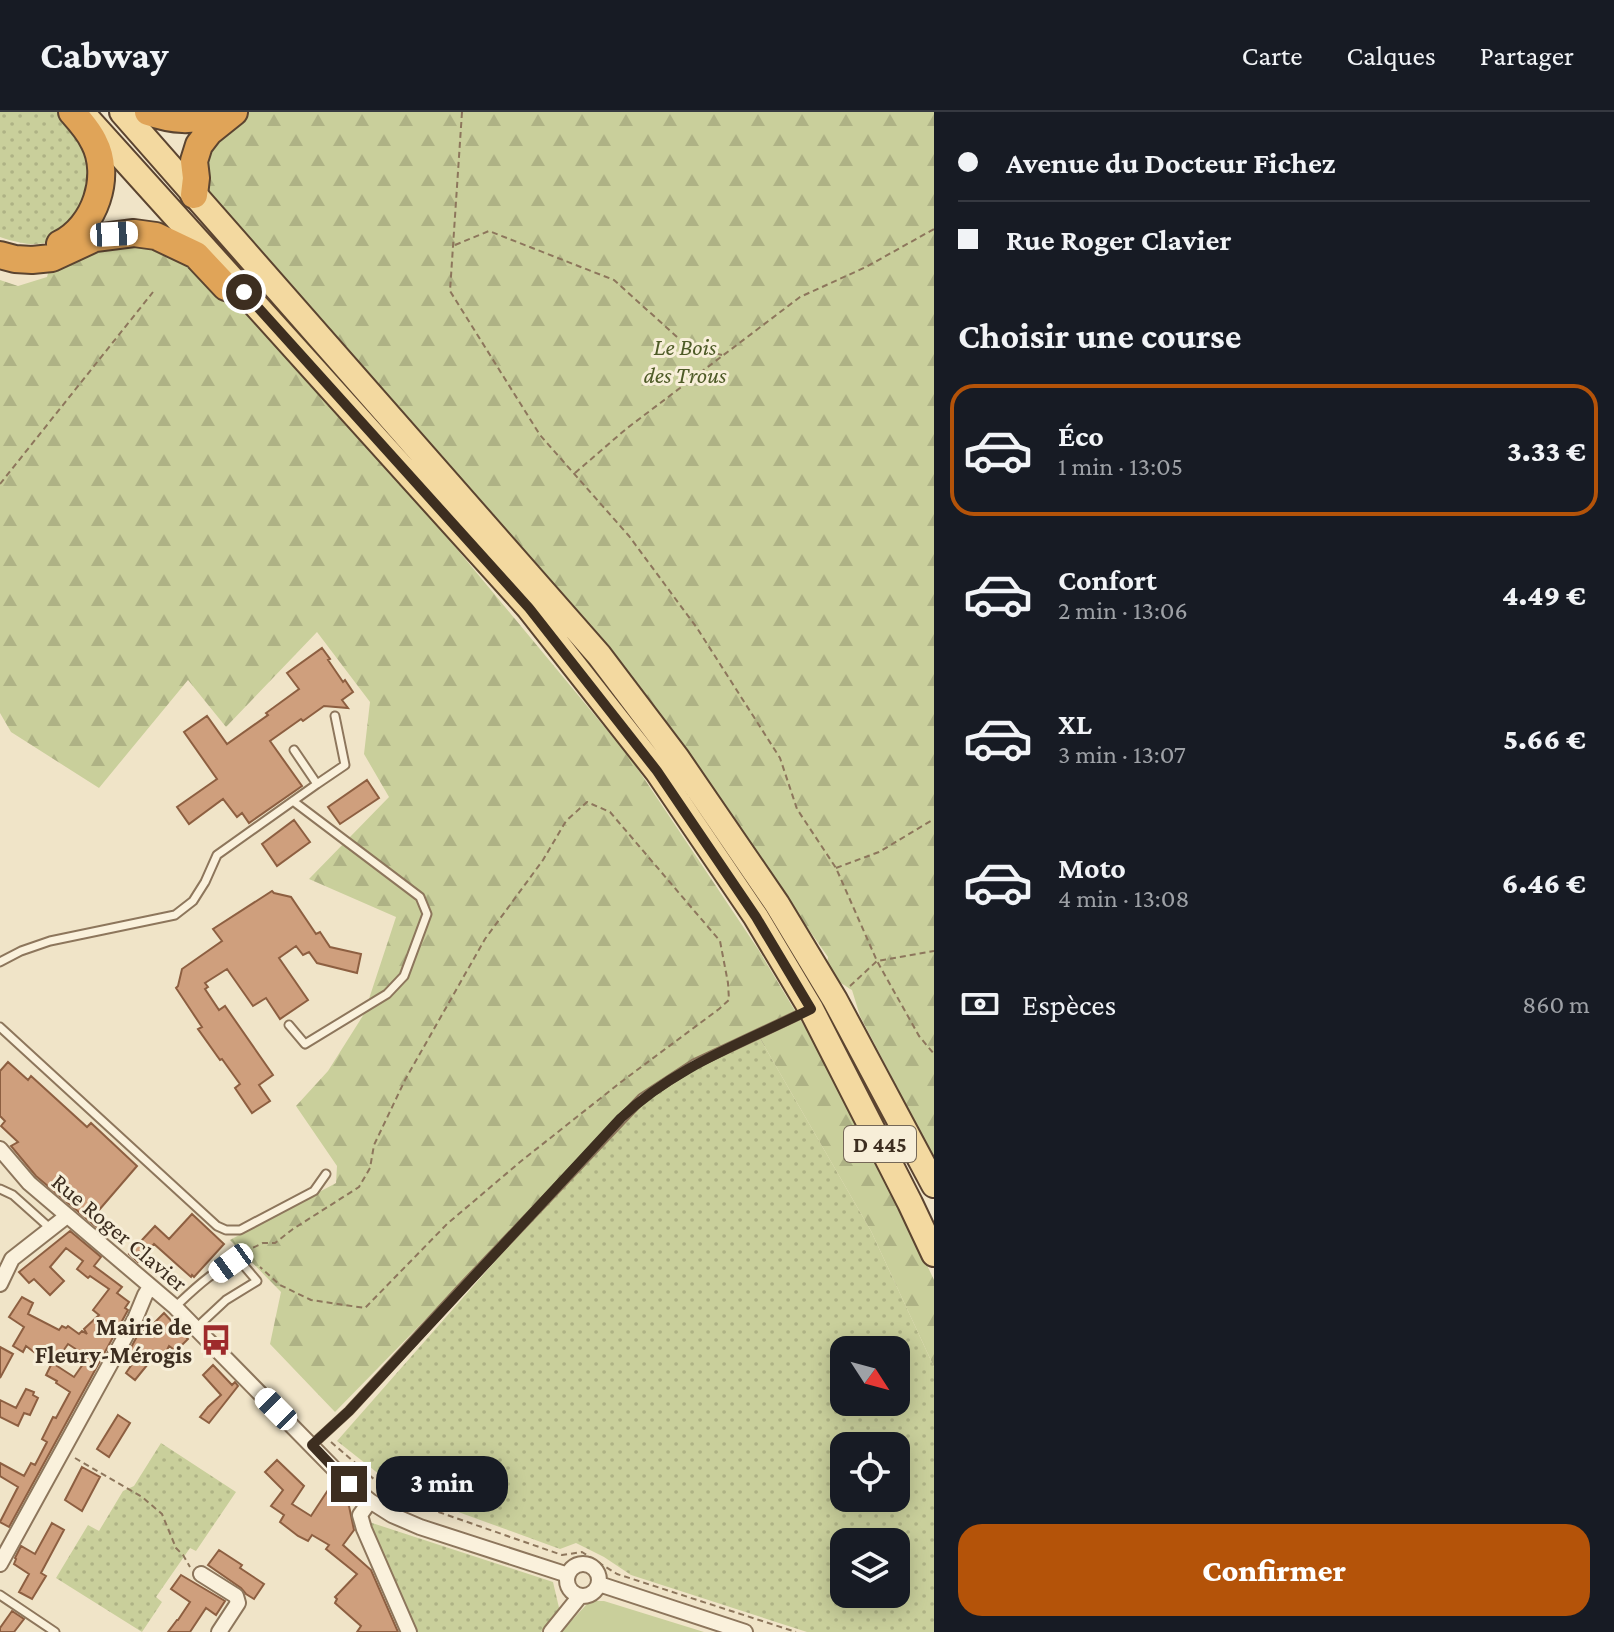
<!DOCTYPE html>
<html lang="fr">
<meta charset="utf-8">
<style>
:root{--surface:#171b24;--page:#242831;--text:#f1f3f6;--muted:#9ea1a6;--line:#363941;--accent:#b45309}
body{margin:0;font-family:"Crimson Pro",serif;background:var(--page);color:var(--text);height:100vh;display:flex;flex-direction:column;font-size:30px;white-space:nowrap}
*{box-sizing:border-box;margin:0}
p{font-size:26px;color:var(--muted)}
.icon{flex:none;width:44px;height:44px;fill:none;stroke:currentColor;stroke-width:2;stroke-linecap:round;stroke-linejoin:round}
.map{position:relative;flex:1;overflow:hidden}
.side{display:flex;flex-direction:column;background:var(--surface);width:680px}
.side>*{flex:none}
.hud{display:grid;align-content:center;height:176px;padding:0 24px;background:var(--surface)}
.needle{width:52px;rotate:126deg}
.tools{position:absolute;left:830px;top:1224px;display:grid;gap:16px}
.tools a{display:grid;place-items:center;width:80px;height:80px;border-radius:16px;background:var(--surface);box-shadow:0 4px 20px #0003;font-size:40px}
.end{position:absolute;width:36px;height:36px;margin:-18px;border:10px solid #3d2e20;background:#fff;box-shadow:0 0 0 4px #fff}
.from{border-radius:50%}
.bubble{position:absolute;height:56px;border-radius:24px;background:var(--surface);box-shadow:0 4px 20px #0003;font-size:26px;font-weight:800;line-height:56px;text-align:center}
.car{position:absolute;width:24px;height:48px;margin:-24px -12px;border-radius:10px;box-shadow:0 0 6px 2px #0007;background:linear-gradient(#fff 24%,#345 0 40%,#fff 0 76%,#345 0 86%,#fff 0)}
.hud b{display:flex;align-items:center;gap:28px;height:76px;font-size:30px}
.hud b+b{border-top:2px solid var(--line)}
.hud i{width:20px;height:20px;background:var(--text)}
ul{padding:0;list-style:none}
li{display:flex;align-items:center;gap:24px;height:132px;margin:0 16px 12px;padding:0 8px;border:4px solid transparent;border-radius:24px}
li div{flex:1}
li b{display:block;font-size:30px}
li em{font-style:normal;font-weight:800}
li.active{border-color:var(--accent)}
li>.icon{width:72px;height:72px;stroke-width:1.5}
h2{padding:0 24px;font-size:36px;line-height:96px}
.pay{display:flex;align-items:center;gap:20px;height:88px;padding:0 24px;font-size:30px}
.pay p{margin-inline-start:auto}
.cta{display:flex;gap:16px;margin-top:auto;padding:16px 24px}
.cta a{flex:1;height:92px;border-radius:24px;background:var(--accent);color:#fff;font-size:32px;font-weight:800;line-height:92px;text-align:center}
header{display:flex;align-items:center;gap:48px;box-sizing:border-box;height:112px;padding:0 40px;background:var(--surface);border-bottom:2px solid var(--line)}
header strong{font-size:38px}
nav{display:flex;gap:44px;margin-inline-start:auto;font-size:28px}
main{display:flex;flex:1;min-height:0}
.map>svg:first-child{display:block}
.grass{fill:url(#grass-dots);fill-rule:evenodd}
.forest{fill:url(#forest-firs)}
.garden{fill:#c9cf9b}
.building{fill:#cf9f7d;stroke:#8d5f41;stroke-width:2;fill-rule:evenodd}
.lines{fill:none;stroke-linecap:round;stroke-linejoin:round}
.lane-casing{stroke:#8d765c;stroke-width:11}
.street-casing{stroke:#8d765c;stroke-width:18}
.primary-casing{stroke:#5b4430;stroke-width:28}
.highway-casing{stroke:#5b4430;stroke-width:30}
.path{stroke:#8d765c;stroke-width:2;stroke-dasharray:6 4;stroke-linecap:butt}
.lane{stroke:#faf1dc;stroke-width:7}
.street{stroke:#faf1dc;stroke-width:14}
.primary{stroke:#f3d9a0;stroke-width:24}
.highway{stroke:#e0a458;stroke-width:26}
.route{stroke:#3d2e20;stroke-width:10}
.labels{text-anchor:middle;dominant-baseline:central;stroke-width:6;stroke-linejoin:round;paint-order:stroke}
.shield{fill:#f7eed8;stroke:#756857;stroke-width:2}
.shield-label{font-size:22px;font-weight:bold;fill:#3d2e20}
.park-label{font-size:24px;font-style:italic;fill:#4d5a26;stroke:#f7eed8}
.street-label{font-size:24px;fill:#3d2e20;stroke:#f7eed8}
.poi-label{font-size:24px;font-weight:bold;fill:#3d2e20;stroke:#f7eed8;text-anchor:end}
</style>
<header>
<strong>Cabway</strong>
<nav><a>Carte</a><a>Calques</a><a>Partager</a></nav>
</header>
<main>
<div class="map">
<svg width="934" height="1520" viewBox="0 0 934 1520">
<defs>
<pattern id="grass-dots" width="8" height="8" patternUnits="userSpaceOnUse" patternTransform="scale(2)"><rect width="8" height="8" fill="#c9cf9b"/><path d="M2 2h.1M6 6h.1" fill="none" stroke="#aeb285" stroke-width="1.8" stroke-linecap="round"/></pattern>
<pattern id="forest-firs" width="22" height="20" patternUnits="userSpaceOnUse" patternTransform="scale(2)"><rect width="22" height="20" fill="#c9cf9b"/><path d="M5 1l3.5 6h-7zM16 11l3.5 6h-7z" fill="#aeb285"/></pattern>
</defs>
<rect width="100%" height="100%" fill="#f0e4c8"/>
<!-- grass -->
<path class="grass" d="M0 0H58L86 34 92 83C61 123 56 144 0 125Z
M758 923 871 1119 934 1255V1520H807L631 1463 604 1445 576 1431 560 1437 406 1381 394 1374 337 1329 621 1006 664 971ZM844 1238H896V1290H844ZM844 1334H896V1386H844ZM844 1430H896V1482H844Z
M161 1331 236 1380 196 1439 190 1436 156 1485 162 1490 142 1520 56 1466 88 1413 99 1419 123 1379 134 1374Z
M366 1409 553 1470 560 1500 541 1520H416Z"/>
<!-- forest -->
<path class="forest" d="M234 0H934V1046L860 904 852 878C839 870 825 862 828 845L685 642 487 398 196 66 199 33Z
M134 121 244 180 631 647 758 837 855 999 934 1168V1255L871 1119 758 923 694 952 642 986 335 1300 270 1232 281 1180 230 1128 336 1071 337 1054 296 994 328 959 364 902 396 805 309 767 389 685 364 642 370 590 317 520 226 615 188 568 99 676 11 620 0 601V168L18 174 47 165 52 146Z"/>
<!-- garden -->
<path class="garden" d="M594 1489H604L704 1520H561L587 1492Z"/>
<!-- building -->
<path class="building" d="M322 536 330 547 328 548 343 570 345 568 353 580 342 588 348 596 324 594 303 609 301 607 270 629 302 674 249 711 242 701 237 705 223 687 189 712 177 695 217 667 184 620 207 604 227 632 268 603 266 601 299 577 287 561Z
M367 668 379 686 340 712 328 695Z
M294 708 310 730 277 754 262 732Z
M272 779 274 781 291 785 316 822 320 820 330 835 361 842 357 861 317 851 309 840 303 843 296 834 279 846 308 888 280 907 266 886 253 894 227 857 205 871 208 875 205 877 219 898 225 894 273 963 259 973 270 989 252 1001 235 976 240 972 222 947 220 948 198 917 202 915 176 876 178 874 182 857 222 829 213 817Z
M8 950 28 968 31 964 87 1015 91 1011 137 1054 93 1105 109 1119 106 1123 36 1064 11 1034 18 1030 1 1014 5 1009 0 1004V959Z
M192 1102 224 1132 194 1165 192 1163 191 1165 154 1132 138 1150 129 1142 155 1114 169 1127Z
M70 1119 101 1145 94 1154 122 1175 117 1181 129 1190 125 1196 128 1198 9 1415 0 1410 18 1375 0 1364V1351L24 1364 31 1351 35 1353 47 1330 42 1327 53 1305 56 1306 70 1280 56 1271 57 1269 46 1263 51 1253 26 1234 23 1240 13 1234 24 1215 9 1205 22 1185 33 1191 28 1202 59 1218 62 1214 66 1216 68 1214 79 1222 82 1219 87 1222 84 1217 99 1203 93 1198 109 1177 90 1164 88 1166 77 1157 83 1149 66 1136 50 1155 64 1169 50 1183 34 1167 29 1171 19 1160ZM68 1232 88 1245 74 1265 54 1252Z
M164 1201 188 1227 176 1239 169 1234 163 1246 156 1242 135 1268 126 1261 137 1245 128 1241 141 1217 149 1223 155 1210Z
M0 1235 13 1242 0 1266Z
M213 1253 232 1273 235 1270 238 1274 209 1311 200 1305 208 1295 221 1283 203 1263Z
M26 1277 34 1280 33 1283 38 1286 30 1303 24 1301 18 1314 0 1305V1288L16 1296Z
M118 1303 130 1311 109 1345 97 1337Z
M277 1348 304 1374 292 1392 311 1404 330 1375 349 1394 354 1418 343 1433 371 1458 398 1520H357L361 1514 335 1491 337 1487 335 1485 357 1462 326 1437 329 1433 312 1423 308 1429 298 1424 280 1410 284 1403 271 1394 283 1378 265 1360Z
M82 1355 100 1365 82 1399 65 1388Z
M52 1411 64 1418 41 1461 46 1464 32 1487 19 1480 29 1462 14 1452 16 1447 15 1446 21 1434 35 1442Z
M219 1438 242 1453 240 1456 264 1472 254 1487 246 1482 241 1476 208 1453Z
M181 1463 225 1489 216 1503 206 1496 190 1520H168L177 1508H178L190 1490 171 1477Z
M12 1499 24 1507 14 1520H0V1516Z"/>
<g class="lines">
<defs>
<path id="lane" d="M317 672 345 653 335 604
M0 850 21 839 50 829 175 803 193 789 205 770 217 743 317 672 294 638
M289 913 305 932 387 882 404 864 427 802 420 785 293 689
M0 915 217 1114 226 1118H240L314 1079 326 1062
M0 1077 13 1083 51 1117
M175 1195C191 1180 218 1153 240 1149L257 1169 226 1188 196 1216
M312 1333 349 1299 461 1177 642 986 694 952 809 898
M0 1483 55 1520"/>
<path id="street" d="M0 1037 29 1071 175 1195 349 1372 370 1389 392 1403 420 1415 568 1463
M0 1172 12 1147 67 1104
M370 1389 360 1403 364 1417 409 1520
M567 1468a16 16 0 1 1 32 0a16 16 0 1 1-32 0Z
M0 1452 135 1207 145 1183 150 1175
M201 1462 236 1484 238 1491 219 1520
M599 1472 745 1520
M551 1520 580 1484"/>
<path id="primary" d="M122 0 599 543 677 646 777 792 835 888 934 1073
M86 5 529 496 657 659 756 805 811 897 910 1091 934 1142"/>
<path id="highway" d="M148 0C172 8 193 11 217 0
M194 83 196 66 194 49 199 33 209 20 234 0
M60 132C95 115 112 64 94 30 89 19 80 9 72 0
M0 143 15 147 32 148 52 146 95 126 134 121 156 124 196 143 226 175 244 180"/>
</defs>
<!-- lane casing -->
<use href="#lane" class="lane-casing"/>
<!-- street casing -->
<use href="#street" class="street-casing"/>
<!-- primary casing -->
<use href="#primary" class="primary-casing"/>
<!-- highway casing -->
<use href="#highway" class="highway-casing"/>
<!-- path -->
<path class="path" d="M462 0 450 179 540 323 629 424 697 516 780 646 797 697 836 756 877 849 919 924 934 942
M455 133 489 119 614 168 687 234 722 243
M575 361 626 317 800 185 866 155 934 117
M0 372 153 180
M836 756 879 740 934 707
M850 874 877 849 934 839
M244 1140 263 1131H275L293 1117 359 1075 370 1056 374 1033 405 968 485 827 543 748 566 709 587 690 610 700 720 829 728 871 729 888 719 897 621 970 520 1050 447 1112 365 1196 311 1188 280 1173 260 1155
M331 1330 390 1381 407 1389 562 1443 582 1440 617 1462 796 1520
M75 1346 142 1385 162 1402 176 1436 183 1443 190 1455
M585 1452 586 1444"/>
<!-- lane -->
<use href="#lane" class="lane"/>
<!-- street -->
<use href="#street" class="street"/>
<!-- primary -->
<use href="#primary" class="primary"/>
<!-- highway -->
<use href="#highway" class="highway"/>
</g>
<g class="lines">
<!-- route -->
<path class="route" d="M244 180 529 496 657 659 756 805 811 897C745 930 675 954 621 1006L349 1299 312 1333 349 1372"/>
</g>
<!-- icons -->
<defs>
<symbol id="bus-bare" viewBox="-9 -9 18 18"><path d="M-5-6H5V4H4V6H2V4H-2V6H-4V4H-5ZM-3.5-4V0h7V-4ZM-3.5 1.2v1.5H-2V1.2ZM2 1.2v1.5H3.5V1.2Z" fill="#9e2a2b" stroke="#f7eed8" stroke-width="2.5" paint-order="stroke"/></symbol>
</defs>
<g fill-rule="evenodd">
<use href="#bus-bare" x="194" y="1206" width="44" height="44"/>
</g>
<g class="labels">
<!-- shield labels -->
<rect class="shield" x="844" y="1014" width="72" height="36" rx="6"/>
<g class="shield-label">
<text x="880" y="1032">D 445</text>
</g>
<!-- park labels -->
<g class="park-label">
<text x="685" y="234">Le Bois<tspan x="685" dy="28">des Trous</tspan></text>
</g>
<!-- street labels -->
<g class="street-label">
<text transform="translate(120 1120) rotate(40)">Rue Roger Clavier</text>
</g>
<!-- poi labels -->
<g class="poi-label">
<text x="192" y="1214">Mairie de<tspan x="192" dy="28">Fleury-Mérogis</tspan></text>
</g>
</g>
</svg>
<div class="tools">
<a><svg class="needle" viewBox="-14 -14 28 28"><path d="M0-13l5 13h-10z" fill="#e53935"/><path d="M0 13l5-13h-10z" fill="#9ea1a6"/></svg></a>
<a><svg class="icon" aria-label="locate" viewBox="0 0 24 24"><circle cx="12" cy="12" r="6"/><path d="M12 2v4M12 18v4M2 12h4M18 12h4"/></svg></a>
<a><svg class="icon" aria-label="layers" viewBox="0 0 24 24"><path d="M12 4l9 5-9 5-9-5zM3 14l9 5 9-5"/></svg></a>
</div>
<i class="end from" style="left:244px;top:180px"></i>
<i class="end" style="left:349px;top:1372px"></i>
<div class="bubble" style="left:376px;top:1344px;width:132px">3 min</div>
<i class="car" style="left:114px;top:122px;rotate:87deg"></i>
<i class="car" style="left:231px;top:1151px;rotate:234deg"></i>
<i class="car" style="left:276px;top:1297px;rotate:315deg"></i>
</div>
<section class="side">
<div class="hud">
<b><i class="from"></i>Avenue du Docteur Fichez</b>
<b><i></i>Rue Roger Clavier</b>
</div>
<h2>Choisir une course</h2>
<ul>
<li class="active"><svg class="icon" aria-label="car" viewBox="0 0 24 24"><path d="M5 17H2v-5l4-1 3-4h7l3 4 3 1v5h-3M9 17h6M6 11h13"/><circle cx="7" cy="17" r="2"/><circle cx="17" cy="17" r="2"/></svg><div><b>Éco</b><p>1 min · 13:05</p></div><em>3.33 €</em></li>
<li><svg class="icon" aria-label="car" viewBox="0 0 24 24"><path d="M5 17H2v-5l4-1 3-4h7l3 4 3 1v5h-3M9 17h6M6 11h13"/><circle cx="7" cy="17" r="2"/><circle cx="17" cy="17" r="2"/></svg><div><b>Confort</b><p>2 min · 13:06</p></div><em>4.49 €</em></li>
<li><svg class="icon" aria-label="car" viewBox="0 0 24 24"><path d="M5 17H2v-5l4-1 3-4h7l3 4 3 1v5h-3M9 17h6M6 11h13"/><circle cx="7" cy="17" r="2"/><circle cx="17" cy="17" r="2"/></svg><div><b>XL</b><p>3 min · 13:07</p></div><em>5.66 €</em></li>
<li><svg class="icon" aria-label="car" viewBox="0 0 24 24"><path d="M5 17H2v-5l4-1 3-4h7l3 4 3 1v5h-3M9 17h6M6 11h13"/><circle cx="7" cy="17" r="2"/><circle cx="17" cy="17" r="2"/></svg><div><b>Moto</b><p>4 min · 13:08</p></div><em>6.46 €</em></li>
</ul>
<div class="pay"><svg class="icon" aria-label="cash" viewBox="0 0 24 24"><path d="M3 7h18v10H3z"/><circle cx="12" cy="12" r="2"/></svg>Espèces<p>860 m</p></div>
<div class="cta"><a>Confirmer</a></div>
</section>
</main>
